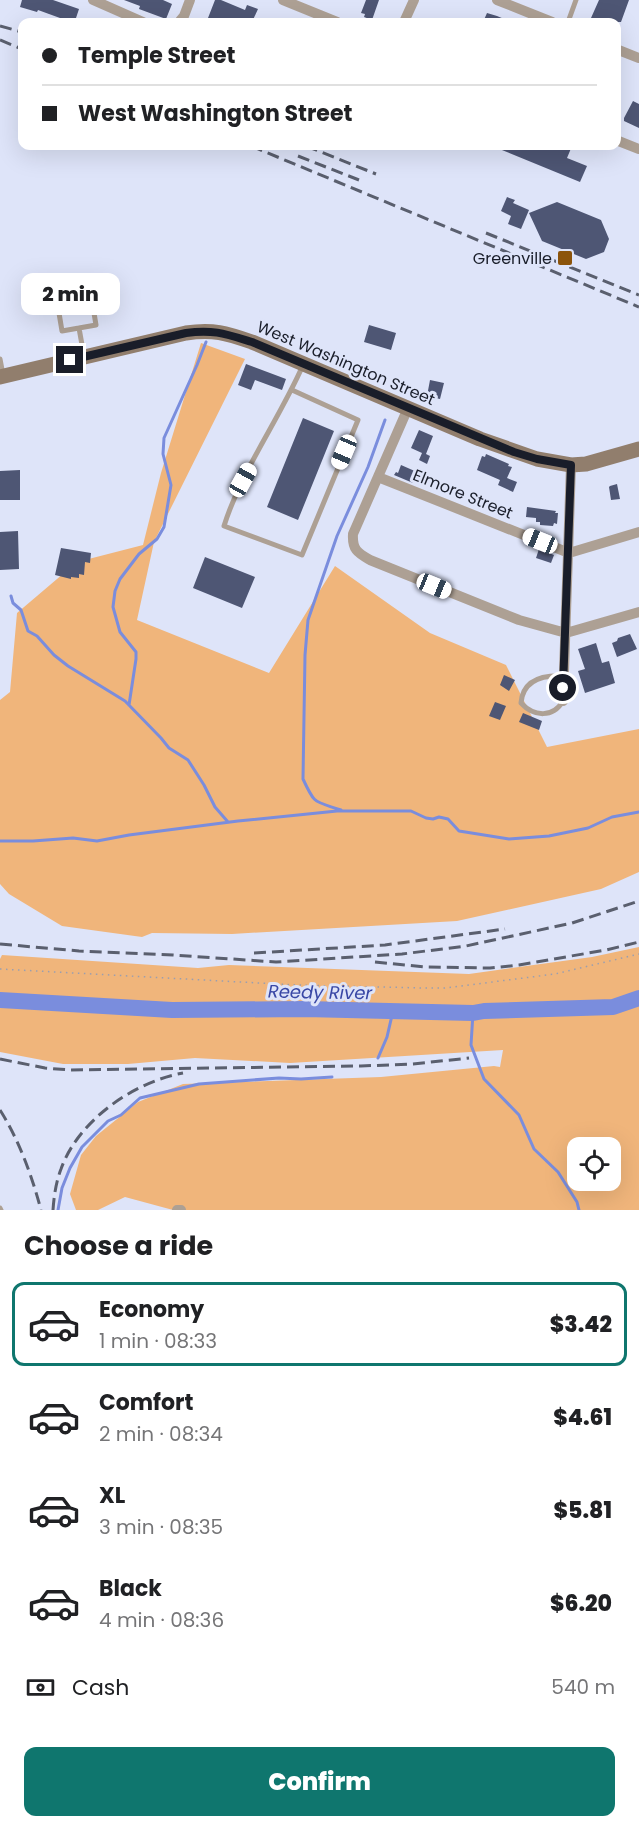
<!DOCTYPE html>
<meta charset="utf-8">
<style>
:root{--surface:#fff;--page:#f6f6f6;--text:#202124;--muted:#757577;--line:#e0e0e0;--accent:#0f766e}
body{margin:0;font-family:Poppins,sans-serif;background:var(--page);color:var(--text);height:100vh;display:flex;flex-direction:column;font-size:22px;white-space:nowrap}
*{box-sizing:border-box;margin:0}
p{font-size:20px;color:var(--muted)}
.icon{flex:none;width:33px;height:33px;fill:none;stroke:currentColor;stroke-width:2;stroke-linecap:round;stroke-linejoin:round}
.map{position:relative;height:1210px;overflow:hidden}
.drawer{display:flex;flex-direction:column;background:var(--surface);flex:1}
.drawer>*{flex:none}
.hud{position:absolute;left:18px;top:18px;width:603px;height:132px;border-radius:12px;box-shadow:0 6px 24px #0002;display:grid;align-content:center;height:132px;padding:0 24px;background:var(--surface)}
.tools{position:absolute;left:567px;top:1137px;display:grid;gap:12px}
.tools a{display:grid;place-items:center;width:54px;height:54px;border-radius:12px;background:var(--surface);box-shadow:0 6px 24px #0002;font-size:30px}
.end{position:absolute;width:27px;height:27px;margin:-14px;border:8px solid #191d29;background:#fff;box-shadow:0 0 0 3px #fff}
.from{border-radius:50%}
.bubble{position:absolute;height:42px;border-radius:12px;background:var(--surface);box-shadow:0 6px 24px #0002;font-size:20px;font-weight:800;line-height:42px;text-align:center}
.car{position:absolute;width:18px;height:36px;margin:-18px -9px;border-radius:8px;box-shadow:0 0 4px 2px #0007;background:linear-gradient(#fff 24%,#345 0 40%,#fff 0 76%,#345 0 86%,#fff 0)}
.hud b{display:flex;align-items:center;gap:21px;height:57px;font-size:22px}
.hud b+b{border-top:2px solid var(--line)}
.hud i{width:15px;height:15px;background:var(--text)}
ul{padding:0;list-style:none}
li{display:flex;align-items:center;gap:18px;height:84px;margin:0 12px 9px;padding:0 12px;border:3px solid transparent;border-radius:12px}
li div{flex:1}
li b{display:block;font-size:22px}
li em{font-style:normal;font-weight:800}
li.on{border-color:var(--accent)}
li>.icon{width:54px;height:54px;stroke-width:1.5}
h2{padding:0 24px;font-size:27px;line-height:72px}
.pay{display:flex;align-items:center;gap:15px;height:66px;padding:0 24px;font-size:22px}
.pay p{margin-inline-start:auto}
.action{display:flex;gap:12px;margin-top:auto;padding:12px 24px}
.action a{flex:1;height:69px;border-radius:12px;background:var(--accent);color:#fff;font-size:24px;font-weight:800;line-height:69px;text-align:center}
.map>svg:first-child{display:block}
.green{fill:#f0b57b;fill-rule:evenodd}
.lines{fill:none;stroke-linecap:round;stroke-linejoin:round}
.stream{stroke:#7a8ddd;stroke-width:3}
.river{stroke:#7a8ddd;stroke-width:16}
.building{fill:#4e5674}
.path{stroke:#999eb0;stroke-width:1.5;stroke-dasharray:1.5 4.5;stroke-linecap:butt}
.lane{stroke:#ada094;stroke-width:5}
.street{stroke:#ada094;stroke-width:10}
.secondary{stroke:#917e6d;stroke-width:15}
.rail{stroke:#5a5f6e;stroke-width:3;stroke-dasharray:12 6;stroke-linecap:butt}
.route{stroke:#191d29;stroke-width:8}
.poi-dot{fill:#8c540b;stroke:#dee4f9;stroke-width:2}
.labels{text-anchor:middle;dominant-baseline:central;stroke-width:6;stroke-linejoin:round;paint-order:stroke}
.poi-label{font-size:16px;fill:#191d29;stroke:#dee4f9;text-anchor:end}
.street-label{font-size:16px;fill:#191d29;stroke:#dee4f9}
.water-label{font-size:18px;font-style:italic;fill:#3947a5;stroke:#dee4f9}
</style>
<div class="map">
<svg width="639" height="1210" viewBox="0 0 639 1210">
<rect width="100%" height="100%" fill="#dee4f9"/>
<!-- green -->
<path class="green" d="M201 343 245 359 154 542 137 620 269 673 335 566 430 633 506 665 547 747 639 729V872L601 889 457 921 232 934 152 933 142 937 62 926 9 894 0 884V700L10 692 17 613 77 562 143 545 161 473Z
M639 947V1210H173L125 1197 98 1210H76L70 1194 81 1155 96 1136 138 1102 183 1084 381 1077 494 1066 500 1067 503 1050 290 1063 195 1058 128 1064H63L0 1052V959L2 955 198 968 229 965 469 974 592 957ZM578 1148H610V1180H578Z"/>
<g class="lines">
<!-- stream -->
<path class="stream" d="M11 596 13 603 21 610 28 631 37 636 54 655 68 666 125 701 161 738 169 748 188 760 204 785 215 807 228 822
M129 705 136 659V652L120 632 113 607 115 591 120 579 139 554 157 539 164 527 171 485 163 454 164 438 197 365 206 342
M341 810C314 801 315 805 303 779L305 655 308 620 337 536 368 467 385 420
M0 841H33L73 838 97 841 129 835 238 821 337 811H411L426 818 433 819 439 817 448 819 459 831 509 839 549 836 588 828 612 817 639 812
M473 1013 471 1045 484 1079 519 1115 534 1149 558 1172 577 1202 579 1210
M378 1058 387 1037 393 1011
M58 1210 62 1188 70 1168 82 1147 108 1121 121 1115 140 1098 199 1084 279 1078 301 1079 332 1077"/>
<!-- river -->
<path class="river" d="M0 1000 172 1010 305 1009 473 1013 484 1011 613 1007 639 998"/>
</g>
<!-- building -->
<path class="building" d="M22 0H53L79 9 75 21 71 20V22L38 10 37 12 20 7Z
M124 0H163L172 4 166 19 139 9 140 6Z
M215 0H221L245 10 247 5 258 9 252 22H240L230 18 228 22H219L208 18Z
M366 0H379L372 20 364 17 365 14 361 13Z
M599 0H629L621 22H596L597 20 591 18Z
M487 13 497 16 511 22H483Z
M633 101 639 104V128L624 121V118Z
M492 146H537L548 150 550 146H572L567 158 587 166 580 182Z
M507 197 515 200 513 203 529 210 521 229 508 224 511 216 501 211Z
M557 202 601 220 609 239 604 252 586 259 542 241 529 213Z
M369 325 396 333 391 350 364 342Z
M246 364 286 379 282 390 255 380 251 390 238 385Z
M430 380 444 383 440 399 427 396Z
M303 418 334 431 298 520 267 507Z
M419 430 433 436 426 454 430 456 427 464 419 460 422 453 411 448Z
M486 454 509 464 508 466 512 467 507 478 517 482 513 492 498 485 500 480 477 470 482 456 485 457Z
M401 465 417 472 413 483 394 475 396 472 398 473Z
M20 470V500H0V471Z
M617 484 620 499 611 500 609 487 610 486Z
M527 507 556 511 555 513H558L557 524 554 523 553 526 540 525V522H536V518L526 517Z
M18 531 19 569 0 570V532Z
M61 548 91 553 90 563 85 562 84 575 79 574V578L71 577V579L55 575Z
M539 549 554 555 551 563 536 558Z
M205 557 255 577 242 608 193 588Z
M630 634 637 649 617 657 612 643 617 641 618 638Z
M596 643 602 663 609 661 615 683 585 693 578 671 585 669 578 649Z
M504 675 515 680 509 691 500 685Z
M495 702 506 706 500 720 489 716Z
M523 713 542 721 539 730 519 722Z"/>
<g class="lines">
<!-- path -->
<path class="path" d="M0 969 296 985 424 988H445L555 974 639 954"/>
<!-- lane -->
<path class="lane" d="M568 22 576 0
M89 283 96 325 62 331 55 289Z
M79 328 84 356
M0 359 3 375
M292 390 358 420 302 555 224 526C242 469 279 420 303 365
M563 701C553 718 534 717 521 703 523 679 544 675 564 676
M0 1208 1 1210"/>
<!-- street -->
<path class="street" d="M93 0 143 22
M283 0 337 22
M497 0 552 22
M179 22 184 16 190 0
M404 22 414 0
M616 49 639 58
M616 140 639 149
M408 408 353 534C352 550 358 553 370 560L519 620 566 633 639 612
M378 477 569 553 639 532
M563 701 571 465
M177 1210H181"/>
<!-- secondary -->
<path class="secondary" d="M0 377 186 333C213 329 226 333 252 342L480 439 537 459 571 465 586 464 639 449"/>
<!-- rail -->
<path class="rail" d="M0 26 22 32
M0 40 22 49
M251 146 639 307
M306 146 376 174
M298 156 359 180
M486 233 639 295
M0 944 79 951 173 955 276 962 402 954 466 946 572 923 639 901
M254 953 385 945 505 929
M375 962 426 967 490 968 519 965 606 950 639 942
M0 1059 45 1068 70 1070 361 1066 413 1064 469 1058
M0 1110C19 1140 32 1176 41 1210
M53 1210C54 1196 56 1182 61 1169 78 1121 133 1082 183 1073"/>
</g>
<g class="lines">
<!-- route -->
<path class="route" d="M70 360 186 333C213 329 226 334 252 342L514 452 537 459 571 465 563 688"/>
</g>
<!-- markers -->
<rect class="poi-dot" x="557" y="250" width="16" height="16" rx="3"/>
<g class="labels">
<!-- poi labels -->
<g class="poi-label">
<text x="552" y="258">Greenville</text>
</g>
<!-- street labels -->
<g class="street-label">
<text transform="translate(346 363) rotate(23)">West Washington Street</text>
<text transform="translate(463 494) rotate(22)">Elmore Street</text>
</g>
<!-- water labels -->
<g class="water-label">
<text transform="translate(320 992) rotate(1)">Reedy River</text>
</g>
</g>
</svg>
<div class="tools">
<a><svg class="icon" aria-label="locate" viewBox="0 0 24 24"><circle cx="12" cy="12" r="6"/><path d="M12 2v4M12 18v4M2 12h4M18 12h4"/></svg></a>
</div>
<i class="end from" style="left:563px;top:688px"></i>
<i class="end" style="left:70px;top:360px"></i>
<div class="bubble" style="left:21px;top:273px;width:99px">2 min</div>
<i class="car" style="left:344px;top:452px;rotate:203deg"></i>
<i class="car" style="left:243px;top:480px;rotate:29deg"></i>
<i class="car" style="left:540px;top:541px;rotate:292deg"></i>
<i class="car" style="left:434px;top:586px;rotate:112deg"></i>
<div class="hud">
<b><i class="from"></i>Temple Street</b>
<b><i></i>West Washington Street</b>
</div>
</div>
<section class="drawer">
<h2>Choose a ride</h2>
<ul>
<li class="on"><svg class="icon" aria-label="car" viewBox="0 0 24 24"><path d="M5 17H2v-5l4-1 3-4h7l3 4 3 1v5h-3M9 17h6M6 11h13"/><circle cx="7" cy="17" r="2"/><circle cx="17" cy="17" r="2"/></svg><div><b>Economy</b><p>1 min · 08:33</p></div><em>$3.42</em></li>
<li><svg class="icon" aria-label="car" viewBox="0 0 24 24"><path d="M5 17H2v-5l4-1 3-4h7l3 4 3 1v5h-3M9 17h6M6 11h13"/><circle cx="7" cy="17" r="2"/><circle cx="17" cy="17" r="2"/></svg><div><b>Comfort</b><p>2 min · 08:34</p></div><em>$4.61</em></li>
<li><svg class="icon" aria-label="car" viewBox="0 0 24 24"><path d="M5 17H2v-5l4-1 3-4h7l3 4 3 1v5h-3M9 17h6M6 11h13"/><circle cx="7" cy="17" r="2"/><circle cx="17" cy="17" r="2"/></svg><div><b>XL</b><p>3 min · 08:35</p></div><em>$5.81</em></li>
<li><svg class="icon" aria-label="car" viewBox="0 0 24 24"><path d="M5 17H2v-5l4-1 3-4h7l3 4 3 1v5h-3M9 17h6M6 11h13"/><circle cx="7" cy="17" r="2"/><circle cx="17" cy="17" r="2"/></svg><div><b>Black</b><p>4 min · 08:36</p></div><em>$6.20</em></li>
</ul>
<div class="pay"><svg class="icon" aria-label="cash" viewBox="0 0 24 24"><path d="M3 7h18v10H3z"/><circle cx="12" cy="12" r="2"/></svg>Cash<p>540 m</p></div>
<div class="action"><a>Confirm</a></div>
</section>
